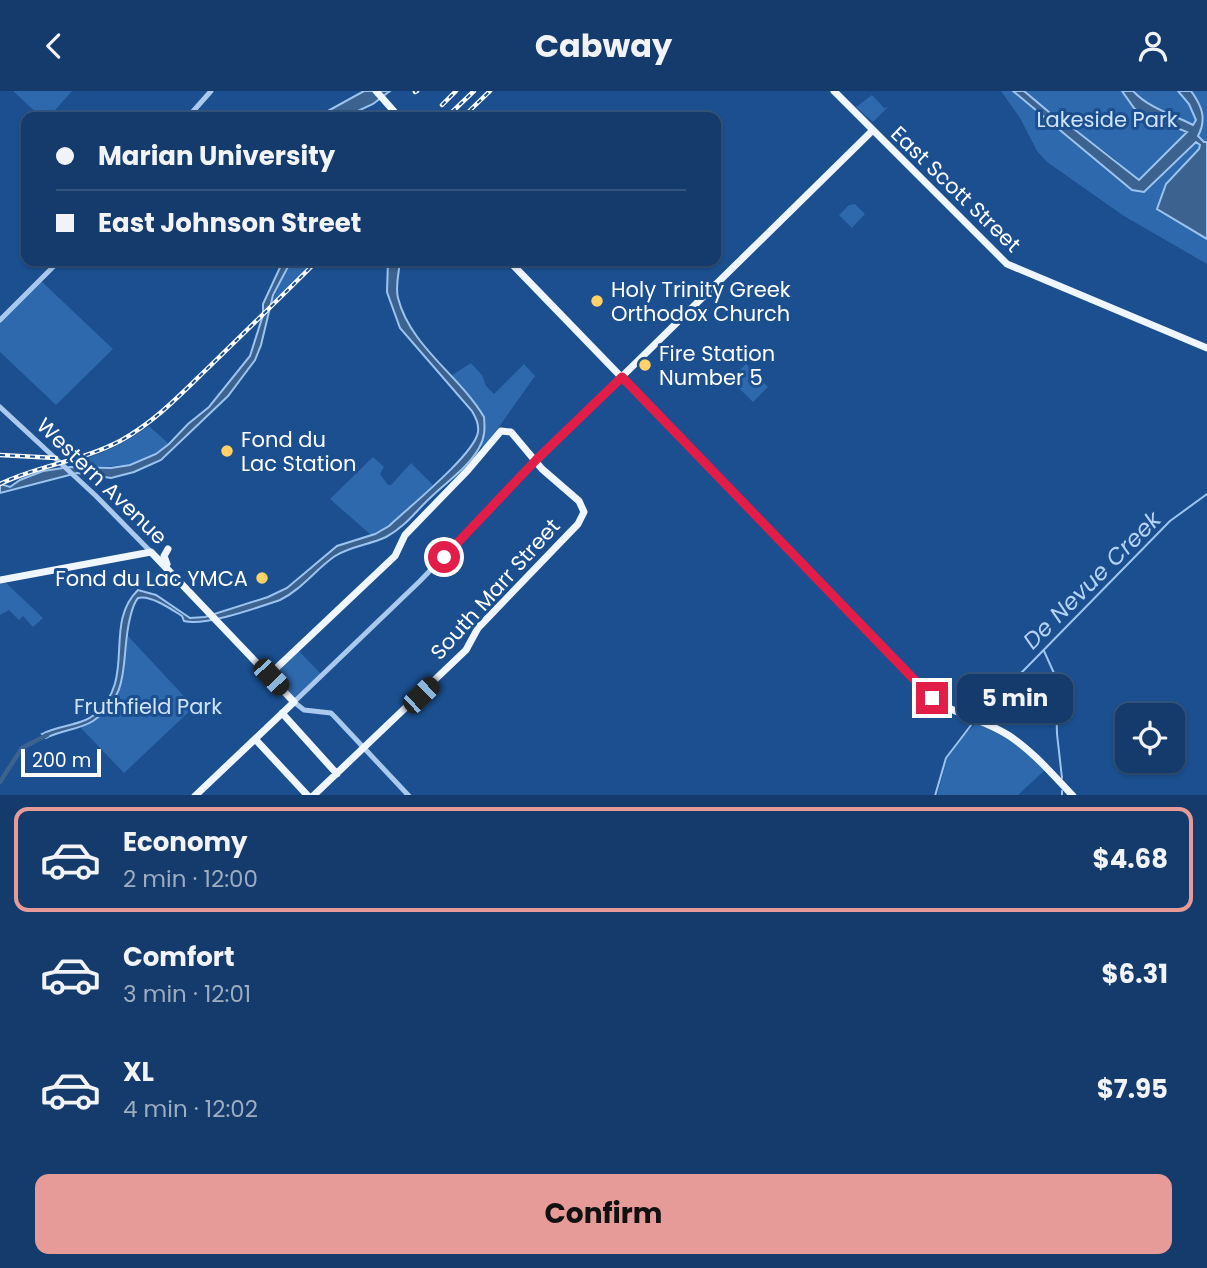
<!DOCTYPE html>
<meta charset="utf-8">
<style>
:root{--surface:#143b6b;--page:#1d4271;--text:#f1f3f6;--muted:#9dadc1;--line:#33557e;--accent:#e69b98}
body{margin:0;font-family:Poppins,sans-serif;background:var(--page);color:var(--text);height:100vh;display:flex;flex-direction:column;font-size:26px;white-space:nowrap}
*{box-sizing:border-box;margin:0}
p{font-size:23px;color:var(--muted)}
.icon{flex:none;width:38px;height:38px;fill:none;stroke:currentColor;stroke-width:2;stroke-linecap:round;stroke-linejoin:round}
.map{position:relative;height:704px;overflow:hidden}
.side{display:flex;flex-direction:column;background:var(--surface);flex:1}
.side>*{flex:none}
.hud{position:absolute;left:21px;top:21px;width:700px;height:154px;border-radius:14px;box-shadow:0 2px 5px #0004,0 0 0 2px var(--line);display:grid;align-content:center;height:154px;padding:0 35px;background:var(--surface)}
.controls{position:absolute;left:1115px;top:612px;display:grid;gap:14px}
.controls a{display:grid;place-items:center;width:70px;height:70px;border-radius:14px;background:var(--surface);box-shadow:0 2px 5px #0004,0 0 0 2px var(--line);font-size:35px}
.scale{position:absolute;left:21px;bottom:18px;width:80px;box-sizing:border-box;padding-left:7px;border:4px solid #fff;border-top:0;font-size:19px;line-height:24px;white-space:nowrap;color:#fff;-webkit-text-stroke:5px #1b4f8f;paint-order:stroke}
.end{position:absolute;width:32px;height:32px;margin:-16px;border:9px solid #e11d48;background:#fff;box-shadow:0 0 0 4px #fff}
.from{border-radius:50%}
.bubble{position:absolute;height:49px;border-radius:14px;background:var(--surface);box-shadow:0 2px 5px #0004,0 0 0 2px var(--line);font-size:23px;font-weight:700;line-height:49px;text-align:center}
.car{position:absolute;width:21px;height:42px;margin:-21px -10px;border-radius:9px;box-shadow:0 0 5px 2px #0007;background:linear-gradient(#222 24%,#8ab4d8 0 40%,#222 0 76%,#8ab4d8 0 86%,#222 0)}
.hud b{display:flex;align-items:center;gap:24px;height:66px;font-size:26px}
.hud b+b{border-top:2px solid var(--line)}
.hud i{width:18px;height:18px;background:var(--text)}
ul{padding:12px 0 0;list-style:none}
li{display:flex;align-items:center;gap:21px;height:105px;margin:0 14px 10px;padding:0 21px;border:4px solid transparent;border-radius:14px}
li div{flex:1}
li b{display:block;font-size:26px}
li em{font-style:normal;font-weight:700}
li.on{border-color:var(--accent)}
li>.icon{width:63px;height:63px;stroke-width:1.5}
.primary-button{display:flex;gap:14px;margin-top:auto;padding:14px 35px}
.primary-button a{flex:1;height:80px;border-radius:14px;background:var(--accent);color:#111;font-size:28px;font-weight:700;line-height:80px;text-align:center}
header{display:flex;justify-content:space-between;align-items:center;height:91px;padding:0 35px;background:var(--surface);font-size:32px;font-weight:700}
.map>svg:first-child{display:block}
.green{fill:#2e69ad}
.water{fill:#3c6290;stroke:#9cc4f0;stroke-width:2}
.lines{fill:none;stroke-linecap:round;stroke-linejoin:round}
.stream{stroke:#9cc4f0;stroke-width:2}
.river{stroke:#3c6290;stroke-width:4.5}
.minor{stroke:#a9c9ee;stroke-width:5}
.major{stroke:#f0f6ff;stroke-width:7}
.rail-casing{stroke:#fff;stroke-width:4.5}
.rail{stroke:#1b4f8f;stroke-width:2;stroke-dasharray:5;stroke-linecap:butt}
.route{stroke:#e11d48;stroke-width:9}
.poi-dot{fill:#ffd166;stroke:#1b4f8f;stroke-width:2.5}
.labels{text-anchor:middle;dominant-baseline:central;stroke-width:6;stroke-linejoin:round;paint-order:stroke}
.park-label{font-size:21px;fill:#cfe3fa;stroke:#1b4f8f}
.street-label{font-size:21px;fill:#fff;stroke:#1b4f8f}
.poi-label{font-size:21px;fill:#fff;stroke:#1b4f8f;text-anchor:start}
.water-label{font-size:23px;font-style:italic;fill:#b5d3f5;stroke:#1b4f8f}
</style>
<header><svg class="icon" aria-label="back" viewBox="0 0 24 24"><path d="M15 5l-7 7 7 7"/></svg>Cabway<svg class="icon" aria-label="person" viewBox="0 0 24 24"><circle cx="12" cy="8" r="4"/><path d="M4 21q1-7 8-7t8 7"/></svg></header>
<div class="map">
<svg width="1207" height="705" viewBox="0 0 1207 705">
<rect width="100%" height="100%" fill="#1b4f8f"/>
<!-- green -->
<path class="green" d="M13 0H72L49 26H41Z
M1001 0H1013L1131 97 1144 101 1196 50 1200 54 1199 58 1166 93 1157 118 1207 148V173L1124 125 1047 71 1037 60 1020 27Z
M1024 0H1122L1167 34 1187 42 1146 83 1139 89H1136L1115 68 1065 31 1062 32Z
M1133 0H1178L1189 13 1196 29 1193 35C1172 22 1150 19 1133 0Z
M1191 0H1207V51H1204L1198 45C1207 27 1202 16 1191 0Z
M872 4 884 17 888 16 873 31 856 16Z
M855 113 865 123 852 137 839 124 849 114Z
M291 170H314L270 214Z
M40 189 113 258 56 314 0 261V229Z
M471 272 482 284 486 295 494 303 524 273 535 285 484 357 481 354 485 340 451 285Z
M746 273 768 296 753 311 730 288Z
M149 335 169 353C132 381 113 374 70 376L72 371C101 364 124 353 149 335Z
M373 366 384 376 380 383 388 394H391L411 372 433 394 389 435 371 444 330 408Z
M2 488 43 527 33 536 23 525 19 529 9 519 0 524V489Z
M127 544 194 616 124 682 80 636C124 618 124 584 127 544Z
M296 557 322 584 294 611 269 584Z
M978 631 1008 643 1046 678 1018 704 937 705 947 668 963 645Z"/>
<!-- water -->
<path class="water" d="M364 0H390L373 13 345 26H317Z
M1013 0H1024L1062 32 1065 31 1139 89 1187 41 1140 22 1134 17 1122 0H1133C1150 18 1172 23 1193 34L1196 29 1189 13 1178 0H1191C1202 15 1207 28 1198 45L1204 51H1207V148L1157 118 1166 93 1199 58 1200 54 1196 51 1144 101 1132 99Z
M283 170H291L273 204 261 254 255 269 228 305 161 369 134 381 111 387 77 382 0 402V393L10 396 20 389 43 380 70 376 111 377 130 374 156 363 169 353 188 333 209 316 250 265 263 224V213Z
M388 170H400C399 182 395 195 398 207 410 255 460 285 484 326 485 337 485 347 479 357 468 377 446 391 430 407 414 422 406 435 386 446 369 454 351 455 335 465 316 478 301 499 280 509 259 516 204 536 184 530L182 525C171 518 151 504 138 507 133 513 132 519 130 527 120 566 133 604 93 630 79 639 60 639 46 647L42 643C58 634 80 635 94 624 138 589 102 534 138 499L156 504 190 527 205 526 268 506 287 497 337 455 375 443 389 435C408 417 475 363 478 341 479 333 476 327 472 320L400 237 387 201Z"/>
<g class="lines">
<!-- stream -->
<path class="stream" d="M1044 560 1058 591
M1056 609 1057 643 1062 687
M979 625 1170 430 1207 403
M1062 700V705
M935 705 946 667 975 629"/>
<!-- river -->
<path class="river" d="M0 691 22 657 47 644"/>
<!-- minor -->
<path class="minor" d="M188 26 211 0
M0 229 59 170
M0 316 96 405 151 461
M409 705 334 625 331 622 304 619 294 611 420 490 535 371"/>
<!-- major -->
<path class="major" d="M376 0 399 26
M834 0 1007 173 1207 257
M509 170 930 605C954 624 984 628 1008 644 1033 660 1053 684 1073 705
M535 371 872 40
M167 473 164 465 168 458
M0 489 151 461 294 611 195 705
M269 584 395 465 405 444 468 379 501 340 511 341 542 378 579 410 584 421 578 433 478 537 466 559 313 705
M282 622 337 683
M255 648 308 705"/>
<defs>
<path id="rail" d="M415 1 417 0
M442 14 456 0
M452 21 474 0
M463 26 490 0
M0 364 56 367
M0 393C39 374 82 370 120 350 155 331 182 302 210 275 246 240 282 205 317 170"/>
</defs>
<!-- rail casing -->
<use href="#rail" class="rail-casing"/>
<!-- rail -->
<use href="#rail" class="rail"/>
</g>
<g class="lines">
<!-- route -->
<path class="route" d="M444 466 536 369 622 286 932 607"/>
</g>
<!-- markers -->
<g class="poi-dot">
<circle cx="597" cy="210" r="7"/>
<circle cx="645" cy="274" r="7"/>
<circle cx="227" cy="360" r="7"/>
<circle cx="262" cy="487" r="7"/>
</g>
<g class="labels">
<!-- park labels -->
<g class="park-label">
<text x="1107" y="28">Lakeside Park</text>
<text x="148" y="615">Fruthfield Park</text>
</g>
<!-- street labels -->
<g class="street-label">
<text transform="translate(956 98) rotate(44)">East Scott Street</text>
<text transform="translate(102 390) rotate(44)">Western Avenue</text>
<text transform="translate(495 498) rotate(-48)">South Marr Street</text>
</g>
<!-- poi labels -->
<g class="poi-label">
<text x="611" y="198">Holy Trinity Greek<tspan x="611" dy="24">Orthodox Church</tspan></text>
<text x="659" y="262">Fire Station<tspan x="659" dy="24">Number 5</tspan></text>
<text x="241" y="348">Fond du<tspan x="241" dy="24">Lac Station</tspan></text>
<text x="248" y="487" text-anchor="end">Fond du Lac YMCA</text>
</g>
<!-- water labels -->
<g class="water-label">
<text transform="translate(1092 489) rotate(-45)">De Nevue Creek</text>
</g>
</g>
</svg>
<div class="controls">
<a><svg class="icon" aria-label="locate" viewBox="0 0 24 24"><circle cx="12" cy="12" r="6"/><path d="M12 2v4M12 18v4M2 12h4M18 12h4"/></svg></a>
</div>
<div class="scale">200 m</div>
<i class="end from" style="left:444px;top:466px"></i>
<i class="end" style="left:932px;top:607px"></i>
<div class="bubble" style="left:957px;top:583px;width:116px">5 min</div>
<i class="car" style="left:271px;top:586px;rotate:137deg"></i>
<i class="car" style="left:421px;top:604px;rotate:46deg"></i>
<div class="hud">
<b><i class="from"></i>Marian University</b>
<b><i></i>East Johnson Street</b>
</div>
</div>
<section class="side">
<ul>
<li class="on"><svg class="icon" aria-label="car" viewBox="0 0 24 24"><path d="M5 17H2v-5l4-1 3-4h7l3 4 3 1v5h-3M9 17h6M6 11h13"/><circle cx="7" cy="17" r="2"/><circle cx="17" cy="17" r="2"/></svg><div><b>Economy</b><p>2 min · 12:00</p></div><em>$4.68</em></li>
<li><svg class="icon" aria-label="car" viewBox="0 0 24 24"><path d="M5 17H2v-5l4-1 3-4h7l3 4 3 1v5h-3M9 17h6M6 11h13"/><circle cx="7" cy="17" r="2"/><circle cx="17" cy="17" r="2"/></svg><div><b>Comfort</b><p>3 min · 12:01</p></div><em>$6.31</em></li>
<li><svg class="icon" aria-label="car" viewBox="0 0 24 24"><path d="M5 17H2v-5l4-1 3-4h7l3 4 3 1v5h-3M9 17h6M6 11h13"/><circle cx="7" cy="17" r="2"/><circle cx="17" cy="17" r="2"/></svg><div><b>XL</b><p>4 min · 12:02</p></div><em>$7.95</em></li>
</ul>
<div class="primary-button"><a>Confirm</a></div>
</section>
